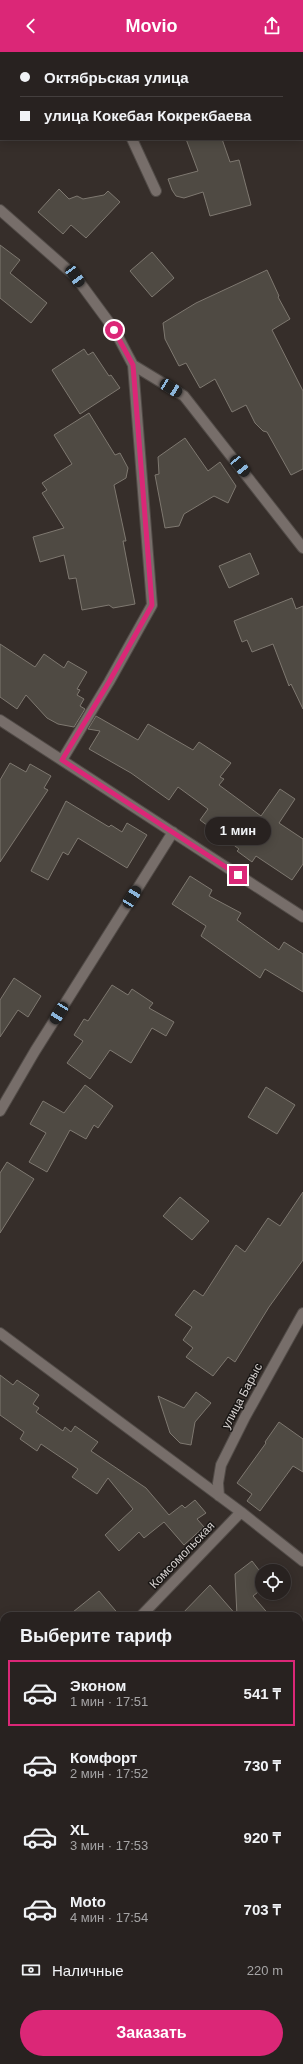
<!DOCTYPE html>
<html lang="ru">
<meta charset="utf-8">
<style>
:root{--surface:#282220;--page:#342f2d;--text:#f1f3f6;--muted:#a5a4a5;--line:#443f3e;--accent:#db2777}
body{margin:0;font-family:Helvetica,sans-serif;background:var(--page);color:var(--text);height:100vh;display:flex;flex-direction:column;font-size:15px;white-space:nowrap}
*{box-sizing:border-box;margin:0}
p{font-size:13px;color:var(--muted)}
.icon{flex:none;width:22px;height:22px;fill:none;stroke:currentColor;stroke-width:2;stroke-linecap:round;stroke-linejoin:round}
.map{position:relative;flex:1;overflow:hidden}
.sheet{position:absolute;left:0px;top:1560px;width:303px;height:452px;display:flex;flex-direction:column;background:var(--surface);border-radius:12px 12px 0 0;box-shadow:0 2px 10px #0003,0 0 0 1px var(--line)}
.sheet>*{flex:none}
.guide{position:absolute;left:0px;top:0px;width:303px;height:88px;box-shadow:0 2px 10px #0003,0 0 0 1px var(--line);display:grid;align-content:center;height:88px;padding:0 20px;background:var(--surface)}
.fabs{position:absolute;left:255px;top:1512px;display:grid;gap:8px}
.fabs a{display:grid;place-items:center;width:36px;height:36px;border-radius:50%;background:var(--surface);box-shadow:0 2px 10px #0003,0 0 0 1px var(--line);font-size:20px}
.end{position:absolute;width:18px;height:18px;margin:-9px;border:5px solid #db2777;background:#fff;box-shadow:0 0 0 2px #fff}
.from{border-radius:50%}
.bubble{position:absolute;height:28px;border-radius:14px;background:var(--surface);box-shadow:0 2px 10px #0003,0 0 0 1px var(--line);font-size:13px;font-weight:600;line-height:28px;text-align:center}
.car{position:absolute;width:12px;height:24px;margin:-12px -6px;border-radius:5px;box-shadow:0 0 3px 1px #0007;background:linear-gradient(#222 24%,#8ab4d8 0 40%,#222 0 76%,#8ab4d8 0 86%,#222 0)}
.guide b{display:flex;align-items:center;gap:14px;height:38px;font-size:15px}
.guide b+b{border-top:1px solid var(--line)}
.guide i{width:10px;height:10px;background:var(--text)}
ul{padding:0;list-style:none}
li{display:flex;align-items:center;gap:12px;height:66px;margin:0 8px 6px;padding:0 12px;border:2px solid transparent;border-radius:0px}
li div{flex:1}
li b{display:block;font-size:15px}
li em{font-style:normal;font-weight:600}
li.active{border-color:var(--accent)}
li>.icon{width:36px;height:36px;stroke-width:1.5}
h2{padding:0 20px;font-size:18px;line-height:48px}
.pay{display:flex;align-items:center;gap:10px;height:44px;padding:0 20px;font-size:15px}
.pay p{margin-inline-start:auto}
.button{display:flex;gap:8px;margin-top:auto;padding:8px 20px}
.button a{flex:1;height:46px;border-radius:24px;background:var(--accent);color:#fff;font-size:16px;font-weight:600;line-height:46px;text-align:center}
header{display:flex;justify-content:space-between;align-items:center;height:52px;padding:0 20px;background:var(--accent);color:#fff;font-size:18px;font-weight:600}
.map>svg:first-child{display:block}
.building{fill:#4f4a43;stroke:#7e7870}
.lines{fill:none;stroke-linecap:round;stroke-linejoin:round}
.minor-casing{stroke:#514b47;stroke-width:12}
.minor{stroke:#776e6a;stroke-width:10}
.route{stroke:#db2777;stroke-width:5}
.labels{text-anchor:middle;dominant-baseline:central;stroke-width:3;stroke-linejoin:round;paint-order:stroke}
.street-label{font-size:12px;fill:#d7d2d0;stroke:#1a1715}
</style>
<header><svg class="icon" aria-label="back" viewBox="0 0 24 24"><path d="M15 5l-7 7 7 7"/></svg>Movio<svg class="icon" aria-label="share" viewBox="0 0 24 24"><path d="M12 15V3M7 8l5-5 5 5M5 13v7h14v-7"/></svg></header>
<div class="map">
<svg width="303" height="2012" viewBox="0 0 303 2012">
<rect width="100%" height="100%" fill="#362e2a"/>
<!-- building -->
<path class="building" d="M186 87H222L230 110 239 108 251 153 210 164 203 140 184 146 176 144 172 138 168 127 198 119Z
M59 137 69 147 77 144 83 147 104 143 108 139 120 150 86 186 71 173 63 182 38 160Z
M0 193 20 208 10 221 47 251 31 271 0 246Z
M152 200 174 226 152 245 130 219Z
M267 218 279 244 278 245 290 267 272 278 303 339V417L291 423 267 380 263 379 255 371 246 353 232 360 215 327 200 336 186 311 179 314 165 287 163 271 196 251Z
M84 297 88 303 93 300 109 324 111 323 120 336 80 362 52 318Z
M89 361 115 403 120 401 128 416 126 426 114 433 126 489H123L135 552 113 556 109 553 82 558 76 526 69 527 64 503 40 510 33 485 64 476 42 441 47 438 42 431 72 412 54 383Z
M185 386 208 419 220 410 236 434 228 451 214 444 184 462 179 474 165 476 155 423 159 422 158 405Z
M250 501 259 522 229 536 219 514Z
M292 546 296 557 303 554V657L291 632 289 634 273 592 252 600 247 588 242 590 234 569Z
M0 592 35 615 44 602 64 616 68 609 87 620 77 637 80 638 77 643 84 647 80 654 85 657 74 675 58 672 47 666 26 643 17 657 0 645Z
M96 664 138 688 148 672 193 698 199 690 231 711 220 725 224 727 219 733 261 764 280 737 295 747 279 771 303 787V812L292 828 256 804 252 810 237 799 239 797 200 768 208 757 178 735 169 748 131 721 89 697 100 679 88 677Z
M10 711 26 720 30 712 51 724 44 736 48 738 0 810V728Z
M66 749 109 775 111 773 122 780 127 771 147 783 127 816 78 786 68 803 63 800 48 828 31 819Z
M190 824 212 838 209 844 241 861 237 868 279 898 284 890 303 902V940L265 917 260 926 201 884 206 874 172 852Z
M14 926 41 944 28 965 18 958 0 985V948Z
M112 933 128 943 132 937 153 951 149 956 174 970 166 984 152 976 131 1011 110 998 90 1027 67 1011 83 989 74 983 84 967 88 969Z
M85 1033 113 1054 98 1076 94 1073 86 1087 70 1078 47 1120 29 1110 46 1081 30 1072 43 1049 64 1061Z
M266 1035 295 1053 277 1082 248 1065Z
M7 1110 34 1127 0 1181V1121Z
M303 1140V1208L269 1255 235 1310 228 1305 213 1324 186 1305 193 1296 183 1288 192 1275 175 1263 194 1238 203 1244 236 1193 245 1200 268 1166 280 1174Z
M180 1145 209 1169 192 1188 163 1164Z
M0 1323 13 1333 17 1328 39 1343 33 1352 39 1356 36 1360 63 1379 65 1375 71 1380 75 1374 98 1390 91 1399 146 1436 169 1463 182 1453 185 1456 195 1448 206 1461 197 1467 204 1475 184 1493 164 1470 144 1486 139 1480 119 1499 105 1483 133 1457 108 1426 97 1442 72 1425 78 1417 41 1392 37 1399 20 1387 24 1380 0 1363Z
M196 1340 211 1351 195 1370 191 1393 180 1391 170 1381 158 1344 184 1356Z
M279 1370 303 1387V1420L293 1414 260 1459 247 1449 252 1442 237 1431 266 1391 265 1390Z
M252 1509 262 1522V1537L253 1544 270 1564H180L210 1533 237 1564 235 1522Z
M99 1539 120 1564H68Z"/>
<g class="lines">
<defs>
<path id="minor" d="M81 0V1
M132 87 156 139
M0 158 75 224 114 277 133 313 184 344 303 496
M0 668 303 865
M62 708 109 630 152 553 133 313
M0 1059 35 999 173 780
M0 1281 241 1460 303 1509
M219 1444 218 1431 221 1413 245 1365 303 1261
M141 1564 241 1460
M0 1700 4 1696
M0 1949 4 1953
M59 2008 63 2012"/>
</defs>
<!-- minor casing -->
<use href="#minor" class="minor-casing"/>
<!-- minor -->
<use href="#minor" class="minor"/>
</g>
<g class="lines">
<!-- route -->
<path class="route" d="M114 278 133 313 152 553 109 630 62 708 238 823"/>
</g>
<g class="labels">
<!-- street labels -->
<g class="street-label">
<text transform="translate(242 1344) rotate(-62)">улица Барыс</text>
<text transform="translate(182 1503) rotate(-46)">Комсомольская</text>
</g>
</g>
</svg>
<div class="fabs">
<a><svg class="icon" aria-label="locate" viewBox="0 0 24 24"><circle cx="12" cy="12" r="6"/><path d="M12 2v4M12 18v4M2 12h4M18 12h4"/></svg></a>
</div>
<i class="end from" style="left:114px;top:278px"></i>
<i class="end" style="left:238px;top:823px"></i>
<div class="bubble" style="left:205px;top:765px;width:66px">1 мин</div>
<i class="car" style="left:75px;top:224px;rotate:144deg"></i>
<i class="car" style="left:171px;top:336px;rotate:122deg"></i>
<i class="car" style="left:240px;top:414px;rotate:141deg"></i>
<i class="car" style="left:132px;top:845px;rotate:32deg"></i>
<i class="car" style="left:59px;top:961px;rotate:212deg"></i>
<div class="guide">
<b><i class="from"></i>Октябрьская улица</b>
<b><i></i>улица Кокебая Кокрекбаева</b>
</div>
<section class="sheet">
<h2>Выберите тариф</h2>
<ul>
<li class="active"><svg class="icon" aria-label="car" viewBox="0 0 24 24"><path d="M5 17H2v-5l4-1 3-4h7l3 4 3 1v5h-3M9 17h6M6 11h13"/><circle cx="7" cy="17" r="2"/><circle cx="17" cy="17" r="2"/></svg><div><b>Эконом</b><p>1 мин · 17:51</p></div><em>541 ₸</em></li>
<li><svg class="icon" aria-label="car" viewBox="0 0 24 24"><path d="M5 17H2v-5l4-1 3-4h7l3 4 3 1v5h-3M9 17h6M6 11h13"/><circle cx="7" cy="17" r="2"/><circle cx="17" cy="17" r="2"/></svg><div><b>Комфорт</b><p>2 мин · 17:52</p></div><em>730 ₸</em></li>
<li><svg class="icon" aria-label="car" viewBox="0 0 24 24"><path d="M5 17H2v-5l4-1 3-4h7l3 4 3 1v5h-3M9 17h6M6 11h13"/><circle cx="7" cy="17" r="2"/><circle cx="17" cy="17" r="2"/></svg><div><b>XL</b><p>3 мин · 17:53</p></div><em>920 ₸</em></li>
<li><svg class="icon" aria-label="car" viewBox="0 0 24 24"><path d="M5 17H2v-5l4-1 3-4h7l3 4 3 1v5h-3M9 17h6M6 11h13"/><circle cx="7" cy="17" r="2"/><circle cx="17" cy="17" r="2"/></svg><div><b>Moto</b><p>4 мин · 17:54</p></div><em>703 ₸</em></li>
</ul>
<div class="pay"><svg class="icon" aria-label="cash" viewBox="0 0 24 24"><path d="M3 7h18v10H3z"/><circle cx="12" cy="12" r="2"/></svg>Наличные<p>220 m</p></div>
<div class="button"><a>Заказать</a></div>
</section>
</div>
